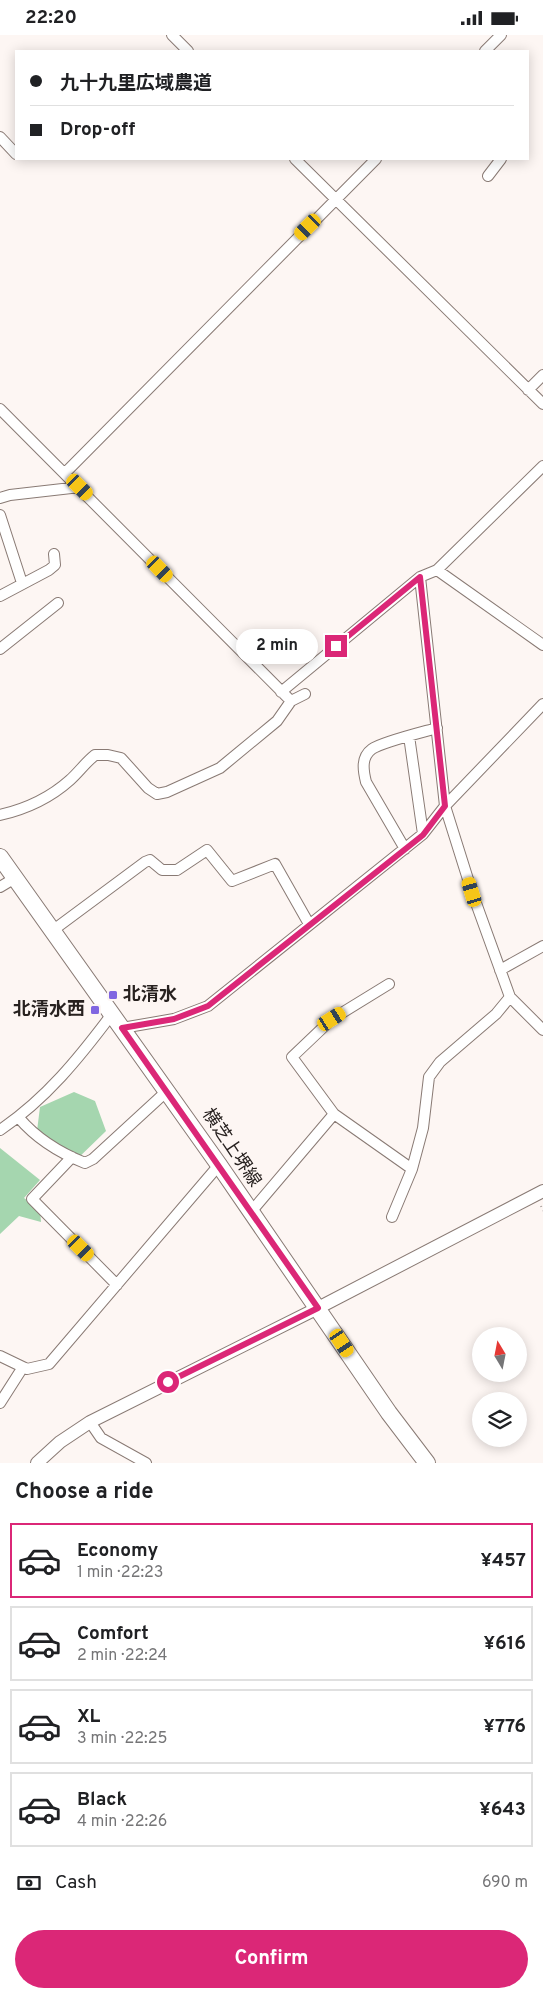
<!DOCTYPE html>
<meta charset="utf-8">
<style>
:root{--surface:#fff;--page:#f2f2f2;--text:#202124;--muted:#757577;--line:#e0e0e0;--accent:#db2777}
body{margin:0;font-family:Overpass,"Noto Sans JP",sans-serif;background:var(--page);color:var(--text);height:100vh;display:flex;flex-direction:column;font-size:19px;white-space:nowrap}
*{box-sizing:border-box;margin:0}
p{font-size:16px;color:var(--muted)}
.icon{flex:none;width:28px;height:28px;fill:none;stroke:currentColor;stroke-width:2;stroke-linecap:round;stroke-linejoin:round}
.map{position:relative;height:1428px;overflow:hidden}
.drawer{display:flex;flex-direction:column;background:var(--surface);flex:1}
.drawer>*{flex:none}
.top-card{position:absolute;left:15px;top:15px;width:514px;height:110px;border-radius:0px;box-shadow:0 2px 12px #0003;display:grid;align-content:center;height:110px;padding:0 15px;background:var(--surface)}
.needle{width:32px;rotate:350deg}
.fabs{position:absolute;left:472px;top:1292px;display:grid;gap:10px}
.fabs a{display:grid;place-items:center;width:55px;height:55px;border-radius:50%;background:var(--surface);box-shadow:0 2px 12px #0003;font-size:25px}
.end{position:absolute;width:22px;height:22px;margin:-11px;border:6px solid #db2777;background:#fff;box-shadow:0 0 0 2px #fff}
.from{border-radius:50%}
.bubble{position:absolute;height:35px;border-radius:18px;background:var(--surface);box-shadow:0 2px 12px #0003;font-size:16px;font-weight:700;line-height:35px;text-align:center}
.car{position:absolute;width:15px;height:30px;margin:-15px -8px;border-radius:6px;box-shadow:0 0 4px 1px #0007;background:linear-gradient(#f5c518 24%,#345 0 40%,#f5c518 0 76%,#345 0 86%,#f5c518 0)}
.top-card b{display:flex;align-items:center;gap:18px;height:48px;font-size:19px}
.top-card b+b{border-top:1px solid var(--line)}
.top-card i{width:12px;height:12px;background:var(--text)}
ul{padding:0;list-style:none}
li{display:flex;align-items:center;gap:15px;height:75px;margin:0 10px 8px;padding:0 5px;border:2px solid var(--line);border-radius:0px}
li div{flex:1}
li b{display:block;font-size:19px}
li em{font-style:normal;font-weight:700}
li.on{border-color:var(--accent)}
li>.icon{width:45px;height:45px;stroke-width:1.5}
h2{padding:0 15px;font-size:22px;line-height:60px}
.pay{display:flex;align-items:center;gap:12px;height:55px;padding:0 15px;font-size:19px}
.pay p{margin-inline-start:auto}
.primary-button{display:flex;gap:10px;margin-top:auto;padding:10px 15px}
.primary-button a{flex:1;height:58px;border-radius:30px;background:var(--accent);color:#fff;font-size:20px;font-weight:700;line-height:58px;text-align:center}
.status{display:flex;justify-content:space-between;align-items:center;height:35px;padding:0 25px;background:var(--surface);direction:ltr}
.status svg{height:14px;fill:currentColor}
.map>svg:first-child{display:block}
.forest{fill:#a5d6af}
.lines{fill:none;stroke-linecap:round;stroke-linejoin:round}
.minor-casing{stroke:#897a74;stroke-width:12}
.tertiary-casing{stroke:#897a74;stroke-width:14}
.primary-casing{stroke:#897a74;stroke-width:18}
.path{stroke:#a29c99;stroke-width:2;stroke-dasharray:1 4;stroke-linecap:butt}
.minor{stroke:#fff;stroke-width:10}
.tertiary{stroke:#fff;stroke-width:12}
.primary{stroke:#fff;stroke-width:16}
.route{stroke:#db2777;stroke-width:6}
.poi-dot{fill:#8066e1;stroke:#fdf6f3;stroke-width:2}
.labels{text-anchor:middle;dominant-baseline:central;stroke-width:4.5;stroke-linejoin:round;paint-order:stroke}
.poi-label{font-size:18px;font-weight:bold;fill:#27211f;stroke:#fdf6f3;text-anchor:start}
.street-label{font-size:18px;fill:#27211f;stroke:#fdf6f3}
</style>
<div class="status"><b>22:20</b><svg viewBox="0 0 49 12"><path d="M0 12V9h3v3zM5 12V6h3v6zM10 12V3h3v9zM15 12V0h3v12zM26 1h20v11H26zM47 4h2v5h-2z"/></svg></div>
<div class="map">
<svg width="543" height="1428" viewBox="0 0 543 1428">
<rect width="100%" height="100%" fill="#fdf6f3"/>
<!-- forest -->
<path class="forest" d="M74 1057 95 1066 106 1096 72 1129 37 1096 40 1072Z
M0 1113 40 1145 24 1163 40 1174 41 1187 19 1181 0 1199Z"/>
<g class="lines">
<defs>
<path id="minor" d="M172 0 188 16
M485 16 501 0
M0 102 16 119
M295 124 543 369
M488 141 501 124
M528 355 543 340
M0 374 291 666
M65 438 376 124
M0 463 10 460 80 452
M0 480 22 548
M437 535 543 610
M420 542 445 771 472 857 510 962 543 995
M0 561 49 535 55 530 54 519
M0 614 58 568
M281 657 420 542 437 535 543 431
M409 701 423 799
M0 780C26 774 50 763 70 745 79 737 85 728 95 720H108L121 723 148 753 157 759 167 757 220 733 277 686 291 666 305 659
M405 814 366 747C363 735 361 722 372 714 382 707 423 697 437 693
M0 852 15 843
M52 896 145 827 150 825 162 835H177L207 815 232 846 275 829 309 889
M500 935 543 911
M389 949 332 984 292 1022 334 1079 412 1134
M122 993 174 984 208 971 423 799 445 771 543 669
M19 1083C36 1103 60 1118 85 1128L93 1124 167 1056
M0 1095C46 1064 79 1023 112 979
M72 1122 32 1164 117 1250
M250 1178 334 1079
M392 1182 412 1134 423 1093 429 1042 440 1027 496 979 510 962
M0 1321 27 1334 49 1329 219 1130
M0 1368 23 1332
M90 1387 101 1403 146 1428"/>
<path id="tertiary" d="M37 1428 60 1407 90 1387 318 1273 543 1156"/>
<path id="primary" d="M0 822 219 1130 389 1378 427 1428"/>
</defs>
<!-- minor casing -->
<use href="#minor" class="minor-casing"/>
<!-- tertiary casing -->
<use href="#tertiary" class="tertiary-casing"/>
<!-- primary casing -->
<use href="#primary" class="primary-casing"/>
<!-- path -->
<path class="path" d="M541 1171 543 1176"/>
<!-- minor -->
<use href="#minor" class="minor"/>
<!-- tertiary -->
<use href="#tertiary" class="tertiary"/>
<!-- primary -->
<use href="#primary" class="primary"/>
</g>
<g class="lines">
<!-- route -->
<path class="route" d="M168 1347 318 1273 122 993 174 984 208 971 423 800 445 771 420 542 336 611"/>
</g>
<!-- markers -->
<g class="poi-dot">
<rect x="108" y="955" width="10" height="10" rx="2.5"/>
<rect x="90" y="970" width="10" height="10" rx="2.5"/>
</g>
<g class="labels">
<!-- poi labels -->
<g class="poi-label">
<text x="123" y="960">北清水</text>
<text x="85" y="975" text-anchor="end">北清水西</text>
</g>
<!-- street labels -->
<g class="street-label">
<text transform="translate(231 1113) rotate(56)">横芝上堺線</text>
</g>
</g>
</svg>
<div class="fabs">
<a><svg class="needle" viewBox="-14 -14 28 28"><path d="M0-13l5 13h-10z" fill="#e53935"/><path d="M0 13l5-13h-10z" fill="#757577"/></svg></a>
<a><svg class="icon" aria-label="layers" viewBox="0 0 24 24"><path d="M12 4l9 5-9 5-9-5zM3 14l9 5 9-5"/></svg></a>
</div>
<i class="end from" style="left:168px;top:1347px"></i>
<i class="end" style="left:336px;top:611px"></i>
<div class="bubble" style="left:236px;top:594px;width:82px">2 min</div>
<i class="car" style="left:308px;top:192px;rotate:225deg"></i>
<i class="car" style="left:80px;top:452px;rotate:135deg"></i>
<i class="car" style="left:160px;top:534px;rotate:136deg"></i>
<i class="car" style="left:472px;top:857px;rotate:343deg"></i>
<i class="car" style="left:332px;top:984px;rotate:58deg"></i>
<i class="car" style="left:81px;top:1213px;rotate:135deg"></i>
<i class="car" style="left:342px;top:1308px;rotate:146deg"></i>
<div class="top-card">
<b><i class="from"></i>九十九里広域農道</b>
<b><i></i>Drop-off</b>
</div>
</div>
<section class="drawer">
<h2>Choose a ride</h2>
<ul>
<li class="on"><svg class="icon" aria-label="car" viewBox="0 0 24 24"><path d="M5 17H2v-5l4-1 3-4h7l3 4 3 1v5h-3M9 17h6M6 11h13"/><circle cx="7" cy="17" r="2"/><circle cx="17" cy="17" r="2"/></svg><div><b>Economy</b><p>1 min · 22:23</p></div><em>¥457</em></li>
<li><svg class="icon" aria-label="car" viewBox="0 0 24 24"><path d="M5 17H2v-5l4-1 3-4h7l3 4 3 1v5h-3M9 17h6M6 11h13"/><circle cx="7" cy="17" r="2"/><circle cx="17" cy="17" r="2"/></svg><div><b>Comfort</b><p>2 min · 22:24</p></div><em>¥616</em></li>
<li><svg class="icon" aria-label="car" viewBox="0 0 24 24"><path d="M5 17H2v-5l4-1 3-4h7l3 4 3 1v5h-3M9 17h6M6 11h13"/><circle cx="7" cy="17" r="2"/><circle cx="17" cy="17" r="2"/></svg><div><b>XL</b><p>3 min · 22:25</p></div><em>¥776</em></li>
<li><svg class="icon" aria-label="car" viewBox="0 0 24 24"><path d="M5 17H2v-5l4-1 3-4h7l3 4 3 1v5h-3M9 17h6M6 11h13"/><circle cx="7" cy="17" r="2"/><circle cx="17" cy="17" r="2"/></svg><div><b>Black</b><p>4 min · 22:26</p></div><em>¥643</em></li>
</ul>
<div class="pay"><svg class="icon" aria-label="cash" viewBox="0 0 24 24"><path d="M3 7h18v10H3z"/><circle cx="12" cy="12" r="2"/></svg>Cash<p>690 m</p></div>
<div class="primary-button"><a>Confirm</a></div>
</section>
